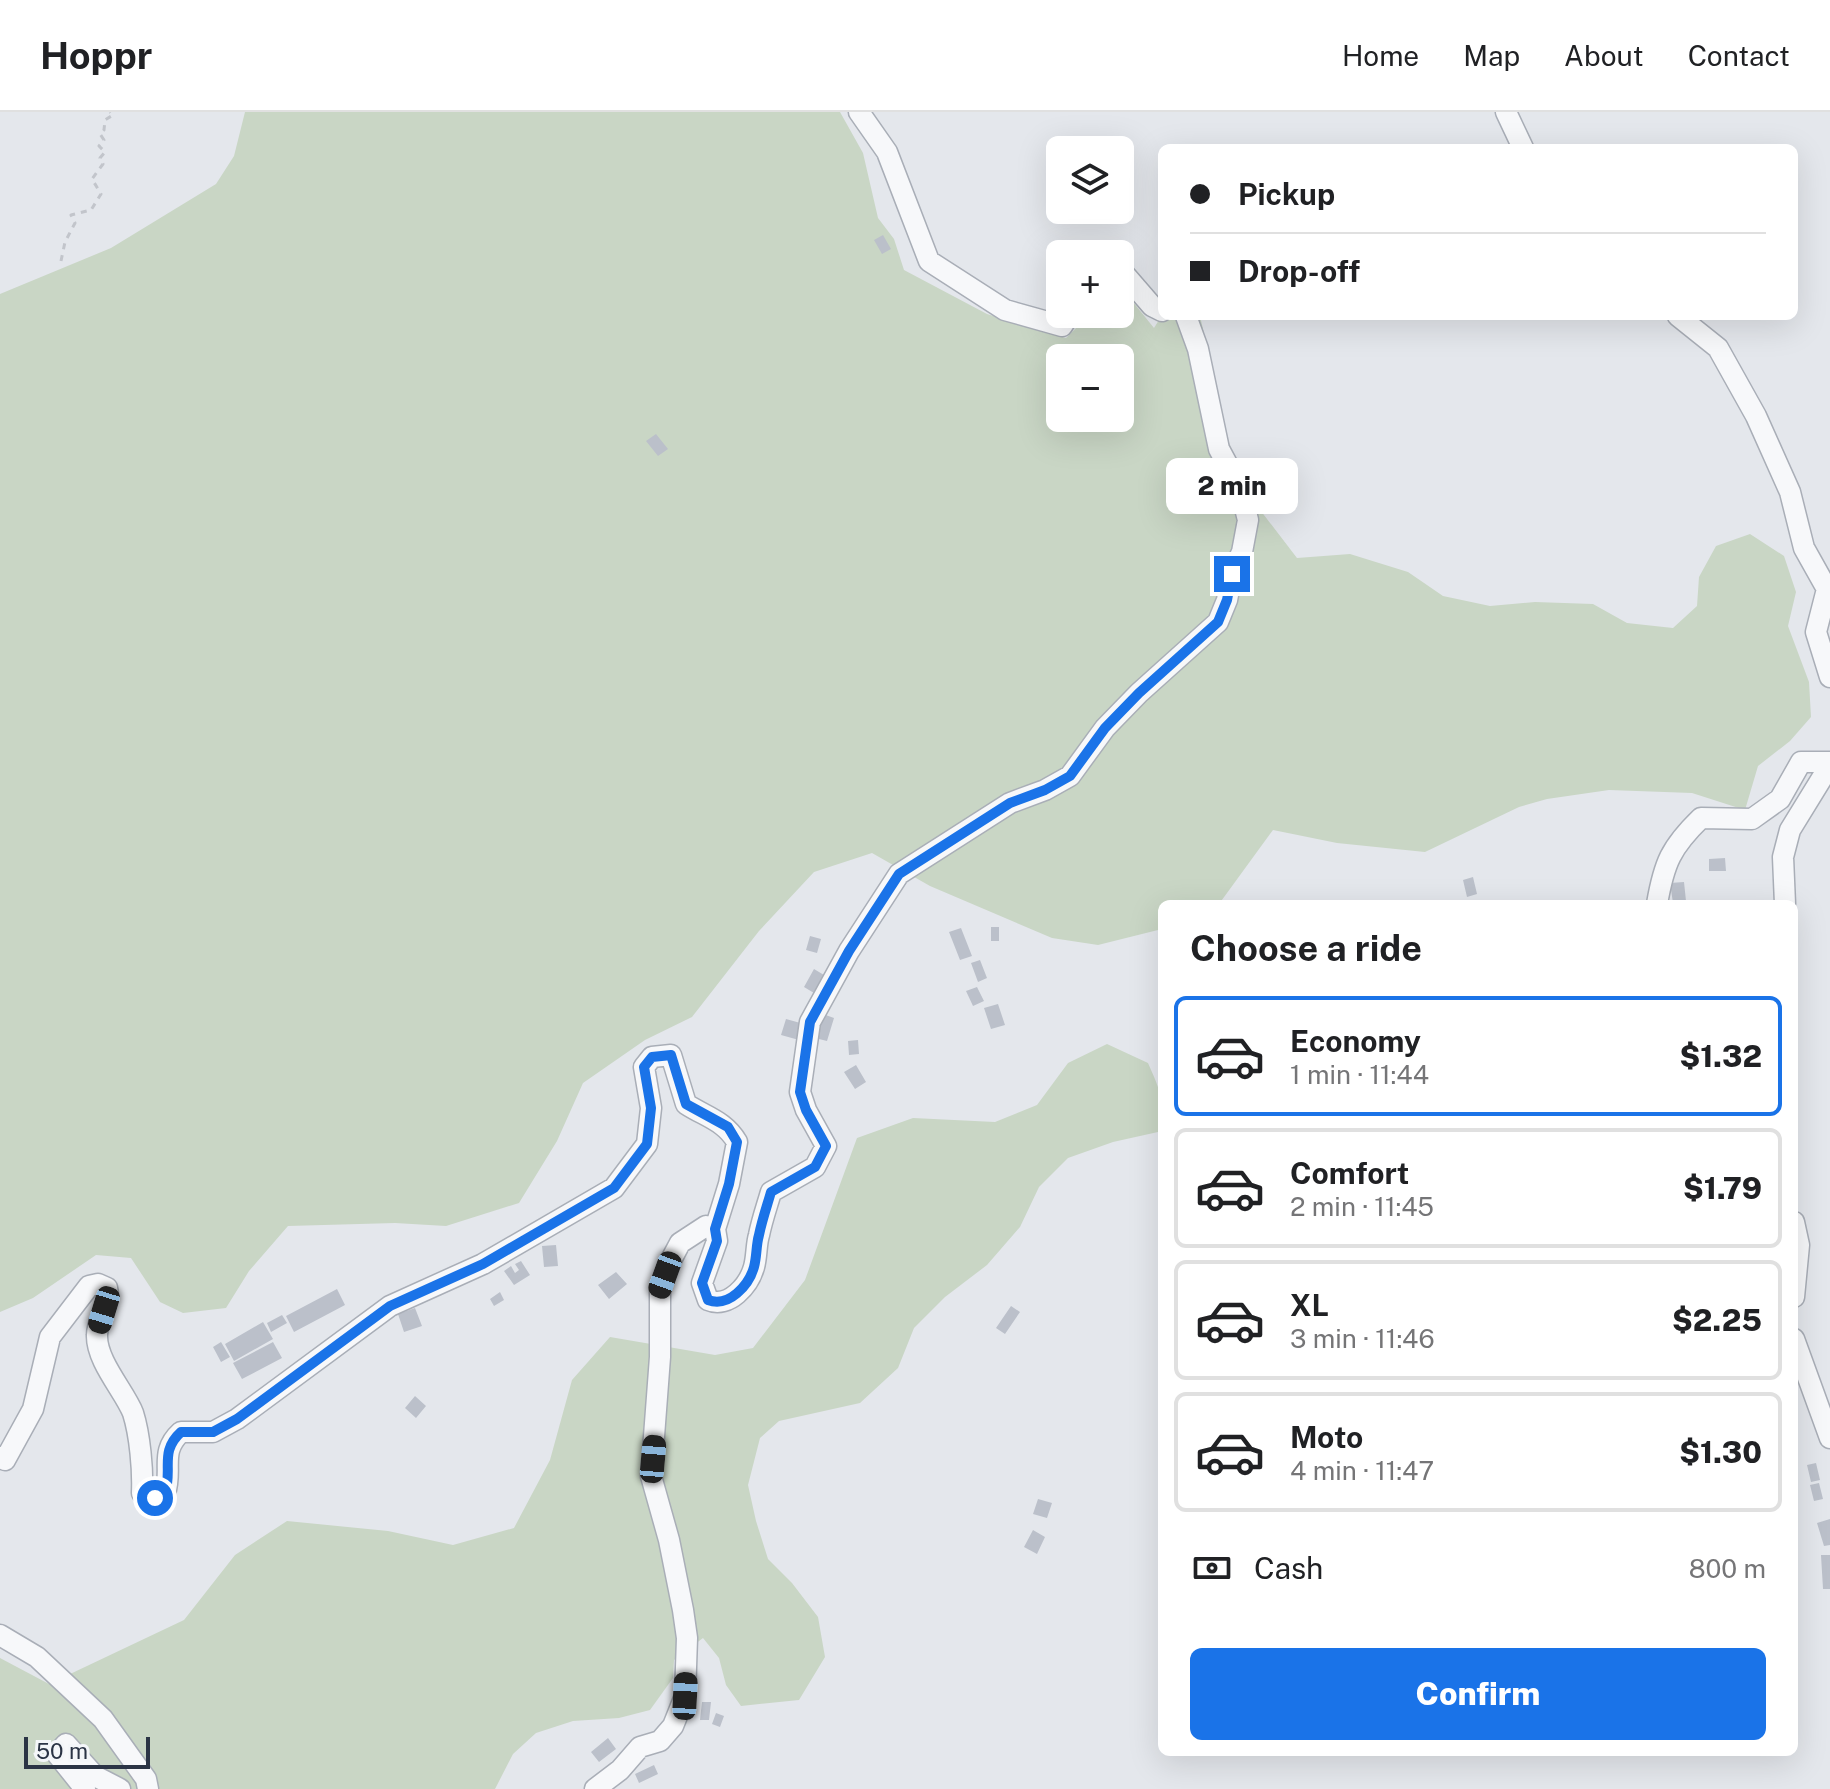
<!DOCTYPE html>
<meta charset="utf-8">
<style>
:root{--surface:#fff;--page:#f6f6f6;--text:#202124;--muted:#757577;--line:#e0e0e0;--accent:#1a73e8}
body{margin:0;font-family:"Public Sans",sans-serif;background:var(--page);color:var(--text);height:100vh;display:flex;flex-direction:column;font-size:30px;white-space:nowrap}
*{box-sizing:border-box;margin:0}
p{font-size:26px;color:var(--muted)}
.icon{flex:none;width:44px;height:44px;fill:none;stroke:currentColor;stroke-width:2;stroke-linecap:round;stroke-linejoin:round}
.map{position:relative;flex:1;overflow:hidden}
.drawer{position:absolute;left:1158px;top:788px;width:640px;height:856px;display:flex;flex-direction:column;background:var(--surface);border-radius:12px;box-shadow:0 8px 32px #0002}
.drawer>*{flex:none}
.top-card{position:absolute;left:1158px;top:32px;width:640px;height:176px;border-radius:12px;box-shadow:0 8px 32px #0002;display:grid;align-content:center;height:176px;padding:0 32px;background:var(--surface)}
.fabs{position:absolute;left:1046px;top:24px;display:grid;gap:16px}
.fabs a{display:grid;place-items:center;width:88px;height:88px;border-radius:12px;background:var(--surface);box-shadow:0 8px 32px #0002;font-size:40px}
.scale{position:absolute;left:24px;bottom:20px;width:126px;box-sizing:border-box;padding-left:8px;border:4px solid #2b3445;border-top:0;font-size:22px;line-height:28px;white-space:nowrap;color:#2b3445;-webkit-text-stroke:6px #f4f6f9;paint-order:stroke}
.end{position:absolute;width:36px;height:36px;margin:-18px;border:10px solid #1a73e8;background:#fff;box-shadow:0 0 0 4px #fff}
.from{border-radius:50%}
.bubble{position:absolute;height:56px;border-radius:12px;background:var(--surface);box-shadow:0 8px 32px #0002;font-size:26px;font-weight:800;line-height:56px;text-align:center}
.car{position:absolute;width:24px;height:48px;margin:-24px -12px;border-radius:10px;box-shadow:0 0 6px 2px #0007;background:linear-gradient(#222 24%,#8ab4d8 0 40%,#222 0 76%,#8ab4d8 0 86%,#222 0)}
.top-card b{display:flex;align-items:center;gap:28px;height:76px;font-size:30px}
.top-card b+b{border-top:2px solid var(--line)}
.top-card i{width:20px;height:20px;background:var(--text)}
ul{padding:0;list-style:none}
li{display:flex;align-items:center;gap:24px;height:120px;margin:0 16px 12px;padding:0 16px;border:4px solid var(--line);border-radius:12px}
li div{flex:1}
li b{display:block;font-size:30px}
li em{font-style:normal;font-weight:800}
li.selected{border-color:var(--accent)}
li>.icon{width:72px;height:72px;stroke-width:1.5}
h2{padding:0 32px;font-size:36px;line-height:96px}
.pay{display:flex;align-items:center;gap:20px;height:88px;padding:0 32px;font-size:30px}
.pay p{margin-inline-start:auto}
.action{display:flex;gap:16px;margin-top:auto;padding:16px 32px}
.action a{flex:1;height:92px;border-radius:12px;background:var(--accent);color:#fff;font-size:32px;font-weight:800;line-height:92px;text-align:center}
header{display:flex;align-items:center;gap:48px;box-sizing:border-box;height:112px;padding:0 40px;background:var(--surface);border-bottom:2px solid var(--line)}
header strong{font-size:38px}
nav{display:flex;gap:44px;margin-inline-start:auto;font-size:28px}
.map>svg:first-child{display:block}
.green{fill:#c9d6c5;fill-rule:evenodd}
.building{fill:#bbc0ca}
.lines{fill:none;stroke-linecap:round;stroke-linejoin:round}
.street-casing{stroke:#a9aeb7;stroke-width:23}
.path{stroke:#c2c5cb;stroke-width:3;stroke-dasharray:6 6;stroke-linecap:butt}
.street{stroke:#f7f8fa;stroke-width:20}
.route{stroke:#1a73e8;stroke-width:10}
</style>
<header>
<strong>Hoppr</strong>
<nav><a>Home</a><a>Map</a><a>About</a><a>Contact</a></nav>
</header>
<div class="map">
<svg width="1830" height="1677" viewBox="0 0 1830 1677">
<rect width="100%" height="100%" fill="#e4e7ec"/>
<!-- green -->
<path class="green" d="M245 0H840L863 41 878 106 894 127 904 158 987 202 1066 226 1078 214 1081 202H1120V174L1154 216 1162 203 1200 204 1229 331 1254 390 1297 446 1350 442 1408 460 1443 484 1490 494 1535 490 1593 492 1627 511 1673 516 1697 494 1699 465 1716 434 1750 422 1784 444 1796 480 1788 514 1809 570 1811 605 1790 629 1758 654 1745 698 1692 681 1609 678 1547 687 1519 695 1425 740 1337 731 1273 718 1219 792H1162V817L1098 833 1052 826 930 774 872 741 814 760 759 819 692 905 645 928 583 971 557 1029 519 1091 446 1114 395 1111 288 1114 249 1159 226 1196 183 1201 160 1190 131 1146 96 1143 33 1186 0 1200V182L111 136 216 72 234 44ZM1060 246H1120V306H1060Z
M1107 932 1148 951C1160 978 1166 990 1158 1020L1113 1030 1068 1046 1039 1075 1020 1115 987 1153 945 1185 914 1216 898 1256 860 1291 779 1309 760 1326 748 1373 756 1409 768 1447 792 1471 818 1505 825 1545 799 1588 741 1594 726 1573 719 1546 703 1526 674 1548 673 1566 650 1598 619 1606 573 1609 536 1621 513 1642 495 1677H0V1546L49 1572 184 1508 235 1443 287 1409 388 1419 453 1433 514 1416 550 1348 572 1268 610 1225 715 1243 753 1236 805 1168 857 1026 913 1006 995 1010 1037 993 1068 951Z"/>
<!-- building -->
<path class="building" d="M883 123 891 137 882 142 874 128Z
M656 322 668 337 658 344 646 329Z
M1725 746 1726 759H1709V747Z
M1473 765 1477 782 1467 785 1463 768Z
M1684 770 1686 789 1673 791 1670 771Z
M991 815H999V829H991Z
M961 816 972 844 960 848 949 820Z
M810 824 821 827 817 841 806 838Z
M980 848 987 866 978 870 971 851Z
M814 857 829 866 819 884 804 875Z
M977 875 984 889 973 894 966 879Z
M998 892 1005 913 991 917 984 896Z
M823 902 834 906 827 929 815 926Z
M786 907 804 912 799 928 781 923Z
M858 928 859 942 849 943 848 929Z
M856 953 866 970 855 977 844 960Z
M556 1133 558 1154 544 1155 542 1134Z
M521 1149 530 1163 514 1173 504 1159 511 1154 515 1161 519 1158 515 1152Z
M616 1160 627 1172 609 1187 598 1173Z
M337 1177 345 1193 294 1220 286 1204Z
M500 1180 504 1188 494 1194 490 1187Z
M1011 1194 1020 1200 1005 1222 996 1216Z
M415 1196 422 1214 404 1220 398 1202Z
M282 1203 287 1211 271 1220 267 1211Z
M263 1210 273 1227 234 1249 225 1232Z
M221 1230 230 1245 221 1250 213 1235Z
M273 1230 282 1246 242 1267 233 1251Z
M415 1284 426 1294 416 1306 405 1296Z
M1816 1351 1820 1368 1811 1370 1807 1353Z
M1819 1371 1823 1387 1814 1389 1810 1373Z
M1038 1387 1052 1391 1047 1406 1033 1402Z
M1830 1407V1433L1824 1434 1817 1411Z
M1033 1418 1045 1425 1037 1442 1024 1435Z
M1821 1443H1830V1477H1823Z
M702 1590H711L709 1608H700Z
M716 1601 724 1604 720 1615 712 1612Z
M608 1626 616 1637 599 1650 591 1640Z
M654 1653 658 1662 639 1671 635 1662Z"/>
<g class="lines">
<defs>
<path id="street" d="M859 0 887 40 929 149 1005 198 1062 214 1070 202
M1506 0 1523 36
M1120 157 1152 194 1162 199
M1678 204 1718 236 1756 304 1790 380 1804 436 1827 477 1816 520 1830 565
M1657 792C1664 751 1671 735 1701 706L1752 707 1780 687 1801 650H1830
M1785 792 1783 745 1790 718 1830 653
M1794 1110 1799 1133 1794 1185
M715 1117 717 1129 702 1171 708 1188C729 1197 749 1173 754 1155 757 1144 756 1133 759 1123 762 1108 767 1094 771 1080L815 1055 826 1034 806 998 800 980 810 910 849 839 899 762 1010 691 1045 678 1070 664 1105 616 1139 581 1218 510 1227 488 1232 462 1242 440 1248 408 1240 376 1219 337 1198 237 1186 204
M1794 1227 1830 1326
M0 1345 5 1348 33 1297 50 1225 89 1174 98 1172 107 1176C111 1193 97 1207 97 1223 96 1249 125 1280 133 1301 140 1323 143 1358 142 1381L155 1386 165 1381C173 1357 159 1340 181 1320H213L237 1307 390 1194 483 1152 614 1076 647 1032 651 996 644 955 652 945 671 943 686 992C706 1005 725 1009 737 1030L729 1072 715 1117 706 1114 680 1131 671 1148 660 1178V1245L651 1364 669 1428 683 1498 687 1526 685 1584 673 1614 660 1629 640 1635 620 1658 595 1677
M0 1523 37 1545 103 1607 146 1667 148 1677
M85 1677 57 1642 66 1632 95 1664 120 1677"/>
</defs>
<!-- street casing -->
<use href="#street" class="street-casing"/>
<!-- path -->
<path class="path" d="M61 149 65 130 75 111 71 103 91 98 101 82 92 67 103 52 100 46 105 40 99 34 104 28 100 22 104 18 105 8 113 3 110 0"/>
<!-- street -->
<use href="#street" class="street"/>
</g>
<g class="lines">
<!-- route -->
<path class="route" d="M155 1386 165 1381C173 1357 159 1340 181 1320H213L237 1307 390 1194 483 1152 614 1076 647 1032 651 996 644 955 652 945 671 943 686 992 728 1015 737 1030 729 1072 715 1117 717 1129 702 1171 708 1188C729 1196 749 1173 754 1155 757 1144 756 1133 759 1123 762 1108 767 1094 771 1080L815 1055 826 1034 806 998 800 980 810 910 849 839 899 762 1010 691 1045 678 1070 664 1105 616 1139 581 1218 510 1227 488 1232 462"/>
</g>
</svg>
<div class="fabs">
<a><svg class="icon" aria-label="layers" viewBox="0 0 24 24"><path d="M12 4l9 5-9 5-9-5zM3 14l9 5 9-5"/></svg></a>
<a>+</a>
<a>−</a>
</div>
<div class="scale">50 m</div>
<i class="end from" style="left:155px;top:1386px"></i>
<i class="end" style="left:1232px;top:462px"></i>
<div class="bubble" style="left:1166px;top:346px;width:132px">2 min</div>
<i class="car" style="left:665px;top:1163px;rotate:200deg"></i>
<i class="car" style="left:104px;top:1198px;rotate:197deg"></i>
<i class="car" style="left:653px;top:1347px;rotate:5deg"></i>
<i class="car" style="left:685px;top:1584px;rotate:3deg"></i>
<div class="top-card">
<b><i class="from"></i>Pickup</b>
<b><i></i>Drop-off</b>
</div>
<section class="drawer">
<h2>Choose a ride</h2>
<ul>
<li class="selected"><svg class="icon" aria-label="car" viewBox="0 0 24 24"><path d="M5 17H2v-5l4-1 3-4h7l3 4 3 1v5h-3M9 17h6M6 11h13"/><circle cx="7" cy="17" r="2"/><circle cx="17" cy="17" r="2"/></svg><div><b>Economy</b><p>1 min · 11:44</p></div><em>$1.32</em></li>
<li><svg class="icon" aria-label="car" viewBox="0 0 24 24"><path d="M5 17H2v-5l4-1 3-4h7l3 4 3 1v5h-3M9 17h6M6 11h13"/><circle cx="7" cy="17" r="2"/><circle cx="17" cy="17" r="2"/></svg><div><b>Comfort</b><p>2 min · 11:45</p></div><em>$1.79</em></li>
<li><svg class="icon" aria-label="car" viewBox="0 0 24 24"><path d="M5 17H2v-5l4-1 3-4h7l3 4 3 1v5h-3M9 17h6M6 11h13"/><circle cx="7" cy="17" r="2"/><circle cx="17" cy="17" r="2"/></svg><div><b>XL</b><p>3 min · 11:46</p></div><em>$2.25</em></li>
<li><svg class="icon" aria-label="car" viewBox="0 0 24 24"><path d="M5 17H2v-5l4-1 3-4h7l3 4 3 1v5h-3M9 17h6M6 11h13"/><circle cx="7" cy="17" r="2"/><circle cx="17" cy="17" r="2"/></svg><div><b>Moto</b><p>4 min · 11:47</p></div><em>$1.30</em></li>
</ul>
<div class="pay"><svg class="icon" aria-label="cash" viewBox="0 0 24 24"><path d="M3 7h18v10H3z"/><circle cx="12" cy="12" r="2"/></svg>Cash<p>800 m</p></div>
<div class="action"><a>Confirm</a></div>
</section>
</div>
